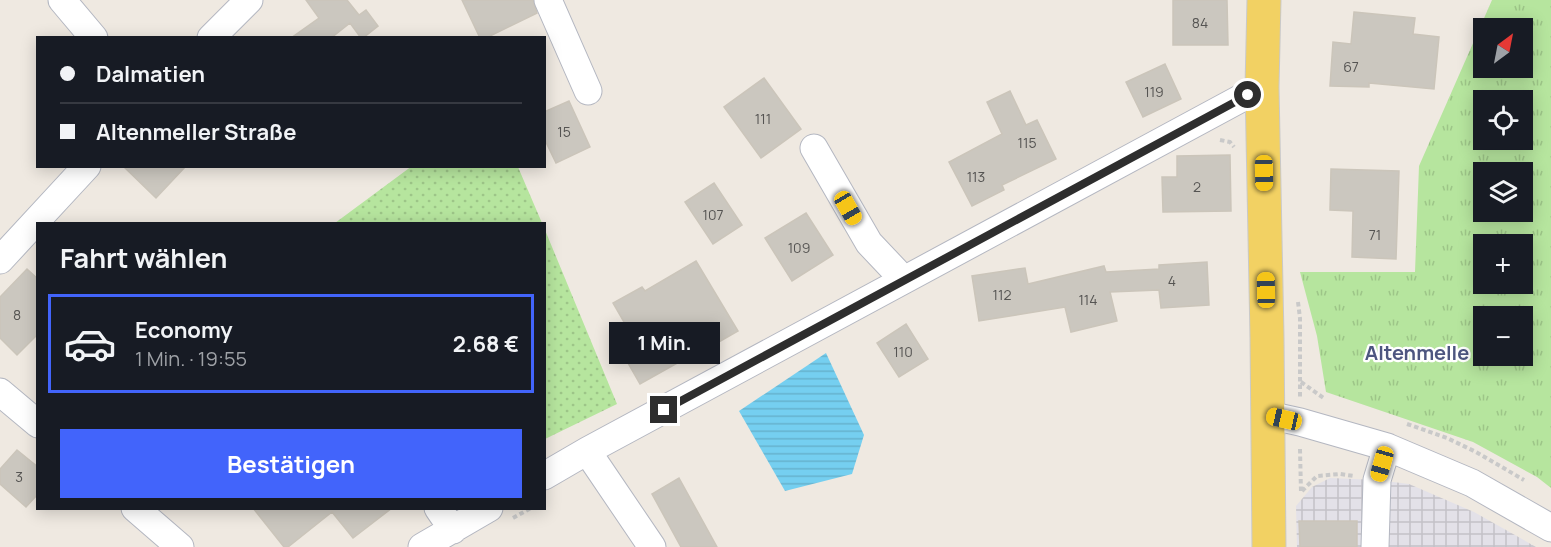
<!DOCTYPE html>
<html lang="de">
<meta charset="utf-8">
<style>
:root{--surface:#171b24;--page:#20242c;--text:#f1f3f6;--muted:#9ea1a6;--line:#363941;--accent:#4264fb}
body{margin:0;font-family:Manrope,sans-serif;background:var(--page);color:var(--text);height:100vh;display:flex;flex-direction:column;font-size:22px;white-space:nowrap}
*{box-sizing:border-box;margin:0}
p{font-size:20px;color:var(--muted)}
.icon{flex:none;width:33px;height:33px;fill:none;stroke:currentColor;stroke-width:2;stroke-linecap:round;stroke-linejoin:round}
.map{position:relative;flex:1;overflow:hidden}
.drawer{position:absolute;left:36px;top:222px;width:510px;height:288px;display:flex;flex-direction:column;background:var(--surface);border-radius:0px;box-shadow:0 3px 15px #0003}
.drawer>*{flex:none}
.banner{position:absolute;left:36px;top:36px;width:510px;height:132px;border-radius:0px;box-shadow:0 3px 15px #0003;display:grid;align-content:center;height:132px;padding:0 24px;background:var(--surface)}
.needle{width:39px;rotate:32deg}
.fabs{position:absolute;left:1473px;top:18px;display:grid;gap:12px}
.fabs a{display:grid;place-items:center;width:60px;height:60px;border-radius:0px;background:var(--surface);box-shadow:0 3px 15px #0003;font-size:30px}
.end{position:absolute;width:27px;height:27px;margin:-14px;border:8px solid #2e2e2e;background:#fff;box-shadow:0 0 0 3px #fff}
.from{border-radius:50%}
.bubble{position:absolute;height:42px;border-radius:0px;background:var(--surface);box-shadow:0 3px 15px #0003;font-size:20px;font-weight:700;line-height:42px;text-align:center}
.car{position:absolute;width:18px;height:36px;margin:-18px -9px;border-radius:8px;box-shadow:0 0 4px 2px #0007;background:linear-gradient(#f5c518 24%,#345 0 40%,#f5c518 0 76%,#345 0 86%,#f5c518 0)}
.banner b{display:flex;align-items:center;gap:21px;height:57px;font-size:22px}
.banner b+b{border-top:2px solid var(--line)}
.banner i{width:15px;height:15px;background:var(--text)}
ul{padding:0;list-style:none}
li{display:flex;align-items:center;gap:18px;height:99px;margin:0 12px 9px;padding:0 12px;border:3px solid var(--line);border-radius:0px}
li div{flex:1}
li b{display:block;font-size:22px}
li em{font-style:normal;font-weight:700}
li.selected{border-color:var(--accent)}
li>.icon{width:54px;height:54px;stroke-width:1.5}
h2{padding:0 24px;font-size:27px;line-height:72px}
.cta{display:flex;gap:12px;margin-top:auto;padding:12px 24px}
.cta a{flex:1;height:69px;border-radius:0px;background:var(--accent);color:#fff;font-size:24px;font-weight:700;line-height:69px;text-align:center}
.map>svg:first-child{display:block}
.industrial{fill:url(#industrial-grid)}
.grass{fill:url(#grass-tufts);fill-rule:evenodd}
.park{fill:url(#park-dots)}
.water{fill:url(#water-rules)}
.building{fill:#cbc7bf;stroke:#cbc5ba;stroke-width:1.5}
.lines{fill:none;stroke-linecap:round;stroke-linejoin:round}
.minor-casing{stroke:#b4b7c1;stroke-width:29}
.major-casing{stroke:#c9c9c9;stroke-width:35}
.path{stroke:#c9c9c9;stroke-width:4;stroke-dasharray:4.5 3;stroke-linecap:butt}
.minor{stroke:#fff;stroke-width:27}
.major{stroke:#f2d163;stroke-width:33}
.route{stroke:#2e2e2e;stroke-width:8}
.labels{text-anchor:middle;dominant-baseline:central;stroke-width:4.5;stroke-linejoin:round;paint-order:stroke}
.number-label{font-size:14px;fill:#555452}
.quarter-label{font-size:20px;font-weight:bold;fill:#4d5680;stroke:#fff}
</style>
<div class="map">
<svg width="1551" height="547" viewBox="0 0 1551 547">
<defs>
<pattern id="industrial-grid" width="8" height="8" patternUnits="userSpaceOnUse" patternTransform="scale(1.5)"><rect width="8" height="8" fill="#e3e1e8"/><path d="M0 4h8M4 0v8" fill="none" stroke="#c3c1c7"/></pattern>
<pattern id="grass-tufts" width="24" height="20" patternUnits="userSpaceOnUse" patternTransform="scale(1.5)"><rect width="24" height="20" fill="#b6e59e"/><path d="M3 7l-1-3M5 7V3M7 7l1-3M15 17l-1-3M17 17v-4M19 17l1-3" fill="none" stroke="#9dc588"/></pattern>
<pattern id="park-dots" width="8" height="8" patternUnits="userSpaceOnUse" patternTransform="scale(1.5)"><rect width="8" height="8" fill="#b6e59e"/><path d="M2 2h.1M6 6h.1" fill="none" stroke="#9dc588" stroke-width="1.8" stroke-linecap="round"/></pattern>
<pattern id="water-rules" width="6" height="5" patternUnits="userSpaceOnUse" patternTransform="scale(1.5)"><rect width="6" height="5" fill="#75cff0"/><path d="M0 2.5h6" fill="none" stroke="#66b2ce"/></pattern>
</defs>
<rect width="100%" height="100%" fill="#efe9e1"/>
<!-- industrial -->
<path class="industrial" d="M1330 478 1377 480 1409 484 1474 512 1536 547H1297L1296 506 1312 487Z"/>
<!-- grass -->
<path class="grass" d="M1492 0H1551V488L1537 477 1473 442 1326 392 1317 336 1300 272H1415L1419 166ZM1484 28H1522V68H1484ZM1484 100H1522V140H1484ZM1484 172H1522V212H1484ZM1484 244H1522V284H1484ZM1484 316H1522V356H1484Z"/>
<!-- park -->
<path class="park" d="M412 166 518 167 542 223H335Z
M545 230 617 404 545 439H544Z"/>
<!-- water -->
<path class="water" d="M826 353 864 435 852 474 785 491 739 411Z"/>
<!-- building -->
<path class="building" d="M306 0H347L359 15 366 10 378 26 363 38H361L350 23 331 38H291L319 18Z
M462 0H533L537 13 486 38H480Z
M1173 0H1227L1228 45H1173Z
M1354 12 1415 18 1413 34 1439 37 1434 89 1369 83V87L1330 86 1333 42 1351 44Z
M1165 64 1181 99 1143 117 1126 82Z
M764 78 801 129 761 158 724 107Z
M1010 91 1026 125 1037 120 1056 159 1002 185 1004 190 972 206 949 162 1002 134 987 102Z
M569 101 590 147 556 163 544 138V112Z
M1230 155 1231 211 1163 212 1162 177H1177V156Z
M123 166H186L156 198Z
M1331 169 1399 171 1396 259 1352 257 1353 211 1330 210Z
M714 183 742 225 713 244 685 202Z
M806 213 833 255 792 281 765 238Z
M696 261 738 331 705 350 704 348 640 384 616 342 631 334 613 303 642 287 645 291Z
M1207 262 1209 305 1161 308 1159 290 1110 292 1117 321 1071 332 1065 307 979 321 972 276 1025 268 1028 284 1104 266 1106 272 1159 269V265Z
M27 269 38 279V334L17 355 0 338V297Z
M906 324 928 359 899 377 877 343Z
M17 450 38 467V494L26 507 0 484V469Z
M679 478 717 547H681L652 494Z
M253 508H392L353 538 332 512 288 547H284Z
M1299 521H1357V547H1300Z"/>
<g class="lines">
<defs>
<path id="minor" d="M62 0 94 38
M548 0 588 91
M211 38 249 0
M814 148 869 243 904 280
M0 260 87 166
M0 392 38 424
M1268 415 1300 422 1387 447 1472 483 1551 528
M587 451 652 547
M544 476 587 451 1262 87
M135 508 180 547
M438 508 453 530
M422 547 489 508
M1375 547 1377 480 1387 447"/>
<path id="major" d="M1264 0 1262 87 1267 337 1269 547"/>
</defs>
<!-- minor casing -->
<use href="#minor" class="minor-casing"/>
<!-- major casing -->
<use href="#major" class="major-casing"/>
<!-- path -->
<path class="path" d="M1220 140 1230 142 1234 147
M1298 302 1300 318V397
M1301 382 1325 399
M1407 424 1447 438 1476 452 1524 480
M1300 449 1301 492
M1302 491 1317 476 1340 474 1354 476
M513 518 531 508"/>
<!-- minor -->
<use href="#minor" class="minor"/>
<!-- major -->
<use href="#major" class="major"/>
</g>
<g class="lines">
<!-- route -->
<path class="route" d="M664 410 1248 95"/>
</g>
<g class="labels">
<!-- number labels -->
<g class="number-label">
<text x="1200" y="22">84</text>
<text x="1351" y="66">67</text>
<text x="1154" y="91">119</text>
<text x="763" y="118">111</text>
<text x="564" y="131">15</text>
<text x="1027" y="142">115</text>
<text x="976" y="176">113</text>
<text x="1197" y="186">2</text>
<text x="713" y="214">107</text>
<text x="1375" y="234">71</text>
<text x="799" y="247">109</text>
<text x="1172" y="280">4</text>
<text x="1002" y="294">112</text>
<text x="1088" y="299">114</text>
<text x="17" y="314">8</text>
<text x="903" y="351">110</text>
<text x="19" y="476">3</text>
</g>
<!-- quarter labels -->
<g class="quarter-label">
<text x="1417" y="352">Altenmelle</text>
</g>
</g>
</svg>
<div class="fabs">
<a><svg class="needle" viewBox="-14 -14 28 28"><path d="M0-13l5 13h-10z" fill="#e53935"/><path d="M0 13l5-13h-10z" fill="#9ea1a6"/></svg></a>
<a><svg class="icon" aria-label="locate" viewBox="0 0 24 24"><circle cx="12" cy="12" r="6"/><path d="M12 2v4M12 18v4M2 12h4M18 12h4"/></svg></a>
<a><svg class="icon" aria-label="layers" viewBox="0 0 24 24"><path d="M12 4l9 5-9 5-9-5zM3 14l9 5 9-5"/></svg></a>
<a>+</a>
<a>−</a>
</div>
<i class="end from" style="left:1248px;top:95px"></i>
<i class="end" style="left:664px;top:410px"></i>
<div class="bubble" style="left:609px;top:322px;width:111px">1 Min.</div>
<i class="car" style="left:1264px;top:173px;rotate:179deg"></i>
<i class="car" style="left:848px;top:208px;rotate:150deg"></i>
<i class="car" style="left:1266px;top:290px;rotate:359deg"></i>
<i class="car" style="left:1284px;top:419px;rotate:283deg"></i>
<i class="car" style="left:1382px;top:464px;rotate:196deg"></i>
<div class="banner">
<b><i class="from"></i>Dalmatien</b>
<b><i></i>Altenmeller Straße</b>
</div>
<section class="drawer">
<h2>Fahrt wählen</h2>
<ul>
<li class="selected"><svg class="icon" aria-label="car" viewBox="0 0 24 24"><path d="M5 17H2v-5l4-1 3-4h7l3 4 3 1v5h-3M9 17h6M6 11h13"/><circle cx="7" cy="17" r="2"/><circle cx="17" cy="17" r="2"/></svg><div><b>Economy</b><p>1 Min. · 19:55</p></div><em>2.68 €</em></li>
</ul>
<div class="cta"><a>Bestätigen</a></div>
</section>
</div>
